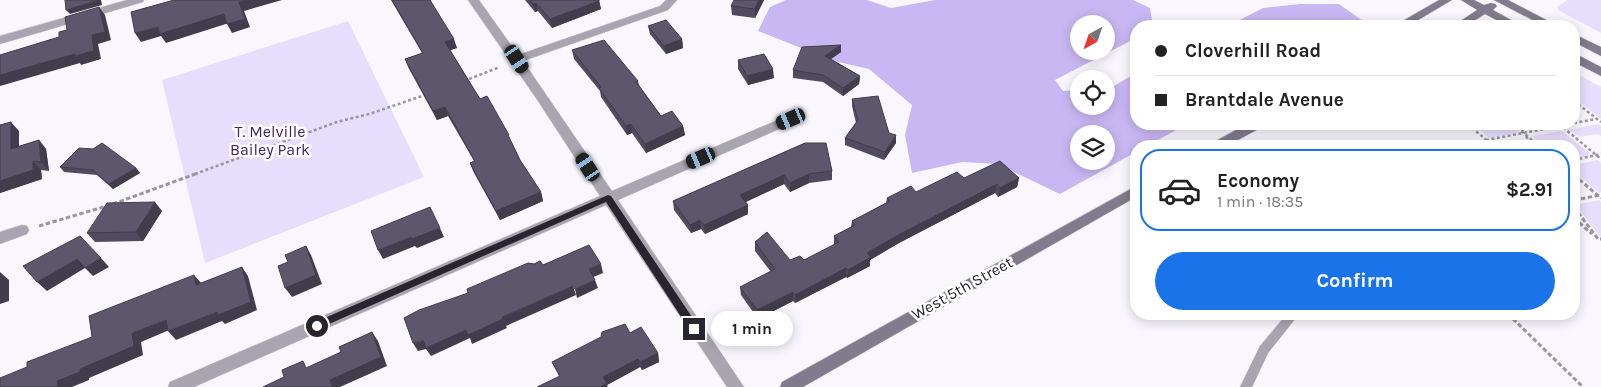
<!DOCTYPE html>
<meta charset="utf-8">
<style>
:root{--surface:#fff;--page:#f2f2f2;--text:#222;--muted:#767676;--line:#e0e0e0;--accent:#1a73e8}
body{margin:0;font-family:Karla,sans-serif;background:var(--page);color:var(--text);height:100vh;display:flex;flex-direction:column;font-size:19px;white-space:nowrap}
*{box-sizing:border-box;margin:0}
p{font-size:16px;color:var(--muted)}
.icon{flex:none;width:28px;height:28px;fill:none;stroke:currentColor;stroke-width:2;stroke-linecap:round;stroke-linejoin:round}
.map{position:relative;flex:1;overflow:hidden}
.details{position:absolute;left:1130px;top:140px;width:450px;height:180px;display:flex;flex-direction:column;background:var(--surface);border-radius:20px;box-shadow:0 2px 12px #0003}
.details>*{flex:none}
.guide{position:absolute;left:1130px;top:20px;width:450px;height:110px;border-radius:20px;box-shadow:0 2px 12px #0003;display:grid;align-content:center;height:110px;padding:0 25px;background:var(--surface)}
.needle{width:32px;rotate:220deg}
.fabs{position:absolute;left:1070px;top:15px;display:grid;gap:10px}
.fabs a{display:grid;place-items:center;width:45px;height:45px;border-radius:50%;background:var(--surface);box-shadow:0 2px 12px #0003;font-size:25px}
.end{position:absolute;width:22px;height:22px;margin:-11px;border:6px solid #28252f;background:#fff;box-shadow:0 0 0 2px #fff}
.from{border-radius:50%}
.bubble{position:absolute;height:35px;border-radius:18px;background:var(--surface);box-shadow:0 2px 12px #0003;font-size:16px;font-weight:700;line-height:35px;text-align:center}
.car{position:absolute;width:15px;height:30px;margin:-15px -8px;border-radius:6px;box-shadow:0 0 4px 1px #0007;background:linear-gradient(#222 24%,#8ab4d8 0 40%,#222 0 76%,#8ab4d8 0 86%,#222 0)}
.guide b{display:flex;align-items:center;gap:18px;height:48px;font-size:19px}
.guide b+b{border-top:1px solid var(--line)}
.guide i{width:12px;height:12px;background:var(--text)}
ul{padding:9px 0 0;list-style:none}
li{display:flex;align-items:center;gap:15px;height:82px;margin:0 10px 8px;padding:0 15px;border:2px solid var(--line);border-radius:20px}
li div{flex:1}
li b{display:block;font-size:19px}
li em{font-style:normal;font-weight:700}
li.selected{border-color:var(--accent)}
li>.icon{width:45px;height:45px;stroke-width:1.5}
.cta{display:flex;gap:10px;margin-top:auto;padding:10px 25px}
.cta a{flex:1;height:58px;border-radius:30px;background:var(--accent);color:#fff;font-size:20px;font-weight:700;line-height:58px;text-align:center}
.map>svg:first-child{display:block}
.green{fill:#e7defe}
.forest{fill:#c9b7f3;fill-rule:evenodd}
.lines{fill:none;stroke-linecap:round;stroke-linejoin:round}
.service-casing{stroke:#d3d1d8;stroke-width:1}
.minor-casing{stroke:#d3d1d8;stroke-width:1}
.secondary-casing{stroke:#d3d1d8;stroke-width:1}
.path-far1{stroke:#98969e;stroke-width:2.5;stroke-dasharray:3 2.5;stroke-linecap:butt}
.path{stroke:#98969e;stroke-width:3;stroke-dasharray:4.5 2.5;stroke-linecap:butt}
.service{fill:#a8a4b0;fill-rule:evenodd}
.minor{fill:#a8a4b0;fill-rule:evenodd}
.secondary{fill:#817c8d;fill-rule:evenodd}
.wall{fill:#504b5f}
.shaded-wall{fill:#413d4d}
.building{fill:#5d576e;stroke:#413d4d}
.route{fill:#28252f}
.labels{text-anchor:middle;dominant-baseline:central;stroke-width:5;stroke-linejoin:round;paint-order:stroke}
.park-label{font-size:16px;fill:#3e2367;stroke:#fff}
.street-label{font-size:16px;fill:#28252f;stroke:#fff}
</style>
<div class="map">
<svg width="1601" height="387" viewBox="0 0 1601 387">
<rect width="100%" height="100%" fill="#f9f7fd"/>
<!-- green -->
<path class="green" d="M1567 0H1601V33L1558 10 1557 7Z
M348 21 424 177 205 263 162 80Z
M1574 72 1601 87V119L1574 98Z
M1474 124H1509L1519 132 1489 138Z
M1598 124 1601 126V136L1598 134 1579 137 1569 130Z
M1562 131 1592 155 1574 159V146H1544L1532 136Z
M1598 160 1601 163V192L1599 193 1574 171V165Z
M1599 200 1601 202V236H1599L1576 205Z"/>
<!-- forest -->
<path class="forest" d="M786 0H867L891 8 935 0H1133L1150 8 1153 26H1136V38L1055 80 1063 91 1079 90V106H1106V87H1112L1136 73V124H1187L1147 146H1136V152L1060 194 997 164 962 162 912 173 905 135 912 105 869 69 834 61 758 31 770 7ZM1079 24H1106V51H1079ZM1079 134H1106V161H1079Z
M1300 4H1339L1363 21 1354 26H1228L1263 8Z"/>
<g class="lines">
<defs>
<path id="service" d="M1287 314H1299L1268 353 1252 387H1240L1260 346Z"/>
<path id="minor" d="M127 0H144L143 2 0 44V36Z
M468 0H479L518 55 660 6 666 0H677L668 10 523 61 612 191 787 116H795L797 119 795 122 618 200 744 387H727L606 205 194 387H168L170 382 600 196 536 98Z
M22 225 27 226 29 230 27 234 0 244V232Z"/>
<path id="secondary" d="M1439 0H1452L1408 26H1394Z
M1461 0H1474L1484 5 1491 3 1495 4 1497 6 1493 10 1522 26H1508L1485 14 1466 26H1453L1477 10Z
M1494 0H1508L1558 26H1544Z
M1574 34 1601 47V56L1574 42Z
M1574 53 1601 67V76L1574 62Z
M1247 124H1263L1262 127 1227 146H1211L1212 143Z
M1136 186V197L803 387H780L782 382Z"/>
</defs>
<!-- service casing -->
<use href="#service" class="service-casing"/>
<!-- minor casing -->
<use href="#minor" class="minor-casing"/>
<!-- secondary casing -->
<use href="#secondary" class="secondary-casing"/>
<!-- path-far1 -->
<path class="path-far1" d="M464 81 500 67
M1574 101 1601 122
M1574 123 1596 119
M1468 124 1493 146
M1513 124 1539 146
M1519 124 1523 131
M1559 124 1601 159
M1526 136 1532 146
M1486 140 1571 124
M1574 160 1601 154
M195 174 337 122 369 114 428 94"/>
<!-- path -->
<path class="path" d="M1574 175 1601 198
M1574 200 1601 195
M113 204 198 173
M1574 207 1598 239H1601
M1574 218 1592 234
M39 226 107 206
M1508 314 1583 387"/>
<!-- service -->
<use href="#service" class="service"/>
<!-- minor -->
<use href="#minor" class="minor"/>
<!-- secondary -->
<use href="#secondary" class="secondary"/>
</g>
<!-- wall -->
<path class="wall" d="M391 0H430L457 48 450 50 480 99 512 143 520 160 541 192 543 201 500 220 473 171 470 163 474 161 448 116 437 120 408 67 405 59 422 53Z
M525 0H599L601 9 552 28 538 11 535 12Z
M764 0 755 18 732 15 731 6Z
M648 26 682 39 683 48 666 54 650 34Z
M841 45V52L831 59 860 76 859 84 843 96 823 82 793 78V70Z
M572 50 638 81 639 85 661 116 683 126 685 135 646 153 632 133 627 135 601 97 600 91 574 59Z
M738 60 774 78 748 85 738 69Z
M852 99 889 133 896 143 884 160 845 145V138L856 123 852 106Z
M0 125 19 131V146L39 140 46 149 49 171 41 170 42 179 0 193Z
M805 143 832 171V180L809 183 790 192 784 184 746 202 748 214 705 234 701 229 691 233 674 210 673 201Z
M60 167 136 168 140 173 113 189 97 175 64 172Z
M964 178H1019L1017 187 998 197 995 193 899 243 870 260V266L847 278 846 277 795 303 793 301 758 319 741 295 740 287 771 272 755 251V242L790 260H804L834 245V236L851 227 852 221 886 203 887 198 916 192Z
M162 211 143 241 95 242 87 233Z
M658 353 659 362 642 370 640 367 607 385 559 376 552 362Z"/>
<!-- shaded-wall -->
<path class="shaded-wall" d="M99 0H101L102 5 70 14 66 10Z
M248 0H282L244 11 250 27 232 33 227 24 239 2Z
M759 0H764L755 18V9Z
M599 1 601 9 552 28 550 19Z
M536 3 538 11 535 12 533 4Z
M99 7 105 15 111 40 98 44 101 59 81 65 80 63 0 86V75L92 35Z
M224 14 229 23 166 43 161 36 141 42 135 33 158 27Z
M454 39 457 48 448 51 445 42Z
M682 39 683 48 666 54 664 46Z
M841 45V52L825 63V56Z
M773 69 774 78 748 85 747 76Z
M860 76 859 84 843 96V88Z
M445 107 448 116 437 120 433 111Z
M11 122 19 131V158L11 149Z
M631 124 632 133 627 135 626 126Z
M683 126 685 135 646 153 645 144Z
M896 135V143L884 160 885 152Z
M39 140 46 149 49 171 41 162Z
M33 161 41 170 42 179 0 193V181Z
M136 168 140 173 113 189 109 184Z
M809 174V183L790 192V183Z
M784 175V184L741 204 740 195Z
M1019 178 1017 187 998 197 1000 188Z
M997 184 995 193 899 243 870 260V266L847 278 848 270 867 253 900 234Z
M541 192 543 201 500 220 496 211Z
M155 202 162 211 143 241 136 232Z
M748 205V214L705 234 704 225Z
M700 220 701 229 691 233 690 225Z
M440 228 444 237 417 248 415 246 383 259 378 250 411 237Z
M306 246 311 255 322 284 292 297 285 288Z
M101 258 109 267 93 276 85 268 47 291 37 282 77 259Z
M601 264 603 273 591 278 589 269Z
M242 267 248 276 257 310 225 324 222 321 176 340 168 331 217 312Z
M846 268V277L795 303V295Z
M0 272 9 280V301L0 304Z
M194 275 202 284 196 285Z
M595 280 598 288 577 298 575 289Z
M573 286 576 295 506 326 507 328 472 344 470 338 431 356 426 349 418 351 413 343 466 330 502 317Z
M793 292V301L758 319 757 310Z
M166 320 174 328 141 342 143 355 89 378V380L72 387H56L57 381 80 369 132 333Z
M372 332 378 341 387 366 340 387H332L330 380Z
M658 353 659 362 642 370 640 362Z
M638 359 640 367 607 385 608 387H600L603 377Z"/>
<!-- building -->
<path class="building" d="M65 0H99L66 10Z
M174 0H248L239 2 245 19 227 24 224 14 160 34 158 27 135 33 131 12Z
M392 0H430L454 39 445 42 480 99 487 96 509 135H508L520 160 541 192 496 211 470 163 475 161 445 107 433 111 405 59 423 53Z
M530 0H599V1L550 19 536 3 533 4Z
M734 0H759L755 9 731 6Z
M99 7 105 32 92 35 94 51 75 56V54L0 75V55L59 37V32L67 30 65 17Z
M666 20 682 39 664 46 648 26Z
M604 40 638 81 636 82 661 116 672 111 683 126 645 144 631 124 626 126 599 88 601 87 572 50Z
M841 45 825 56 860 76 843 88 823 75 793 70 802 47Z
M764 54 773 69 747 76 738 60Z
M878 96 889 133 896 135 885 152 845 138 858 120 852 99Z
M11 122V149L39 140 41 162 33 161V170L0 181V125Z
M102 143 136 168 109 184 93 170 60 167 79 148 93 149Z
M805 143H826L832 171 809 174 790 183 784 175 740 195 748 205 704 225 700 220 690 225 673 201Z
M1000 161 1019 178 1000 188 997 184 900 234 867 253 871 257 848 270 846 268 795 295 793 292 757 310 740 287 775 269 755 242 767 232 790 260 800 256 804 260 839 242 834 236 855 225 852 221 890 201 887 198 911 186 916 192 957 172 964 178Z
M155 202 136 232 87 233 107 203Z
M430 207 440 228 412 239 411 237 378 250 371 231Z
M80 236 101 258 85 268 77 259 37 282 23 266Z
M589 245 601 264 589 269 595 280 575 289 573 286 502 317 503 319 468 335 466 330 426 348 423 340 413 343 404 318 419 310 468 293 467 289 528 263 534 264 540 261 543 265Z
M306 246 316 275 285 288 278 266 288 262 285 255Z
M242 267 251 302 218 315 217 312 168 331 166 320 132 333 134 346 80 369V372L57 381 58 386 56 387H0V378L27 367V362L92 337 89 316 194 275 196 285Z
M625 324 630 333 641 327 658 353 640 362 638 359 603 377 607 383 600 387H537L560 376 552 362 601 337 602 332Z
M372 332 381 357 330 380 332 387H263L284 377 282 370 303 361 306 368 341 352 339 347Z"/>
<!-- route -->
<path class="route" d="M608 195 611 196 698 326V332H691L606 202 320 328 317 329 312 326 313 323Z"/>
<g class="labels">
<!-- park labels -->
<g class="park-label">
<text x="270" y="131">T. Melville<tspan x="270" dy="18">Bailey Park</tspan></text>
</g>
<!-- street labels -->
<g class="street-label">
<text transform="translate(962 288) rotate(-29)">West 5th Street</text>
</g>
</g>
</svg>
<div class="fabs">
<a><svg class="needle" viewBox="-14 -14 28 28"><path d="M0-13l5 13h-10z" fill="#e53935"/><path d="M0 13l5-13h-10z" fill="#767676"/></svg></a>
<a><svg class="icon" aria-label="locate" viewBox="0 0 24 24"><circle cx="12" cy="12" r="6"/><path d="M12 2v4M12 18v4M2 12h4M18 12h4"/></svg></a>
<a><svg class="icon" aria-label="layers" viewBox="0 0 24 24"><path d="M12 4l9 5-9 5-9-5zM3 14l9 5 9-5"/></svg></a>
</div>
<i class="end from" style="left:317px;top:326px"></i>
<i class="end" style="left:694px;top:329px"></i>
<div class="bubble" style="left:711px;top:311px;width:82px">1 min</div>
<i class="car" style="left:517px;top:59px;rotate:147deg"></i>
<i class="car" style="left:791px;top:119px;rotate:247deg"></i>
<i class="car" style="left:701px;top:158px;rotate:247deg"></i>
<i class="car" style="left:588px;top:167px;rotate:327deg"></i>
<div class="guide">
<b><i class="from"></i>Cloverhill Road</b>
<b><i></i>Brantdale Avenue</b>
</div>
<section class="details">
<ul>
<li class="selected"><svg class="icon" aria-label="car" viewBox="0 0 24 24"><path d="M5 17H2v-5l4-1 3-4h7l3 4 3 1v5h-3M9 17h6M6 11h13"/><circle cx="7" cy="17" r="2"/><circle cx="17" cy="17" r="2"/></svg><div><b>Economy</b><p>1 min · 18:35</p></div><em>$2.91</em></li>
</ul>
<div class="cta"><a>Confirm</a></div>
</section>
</div>
